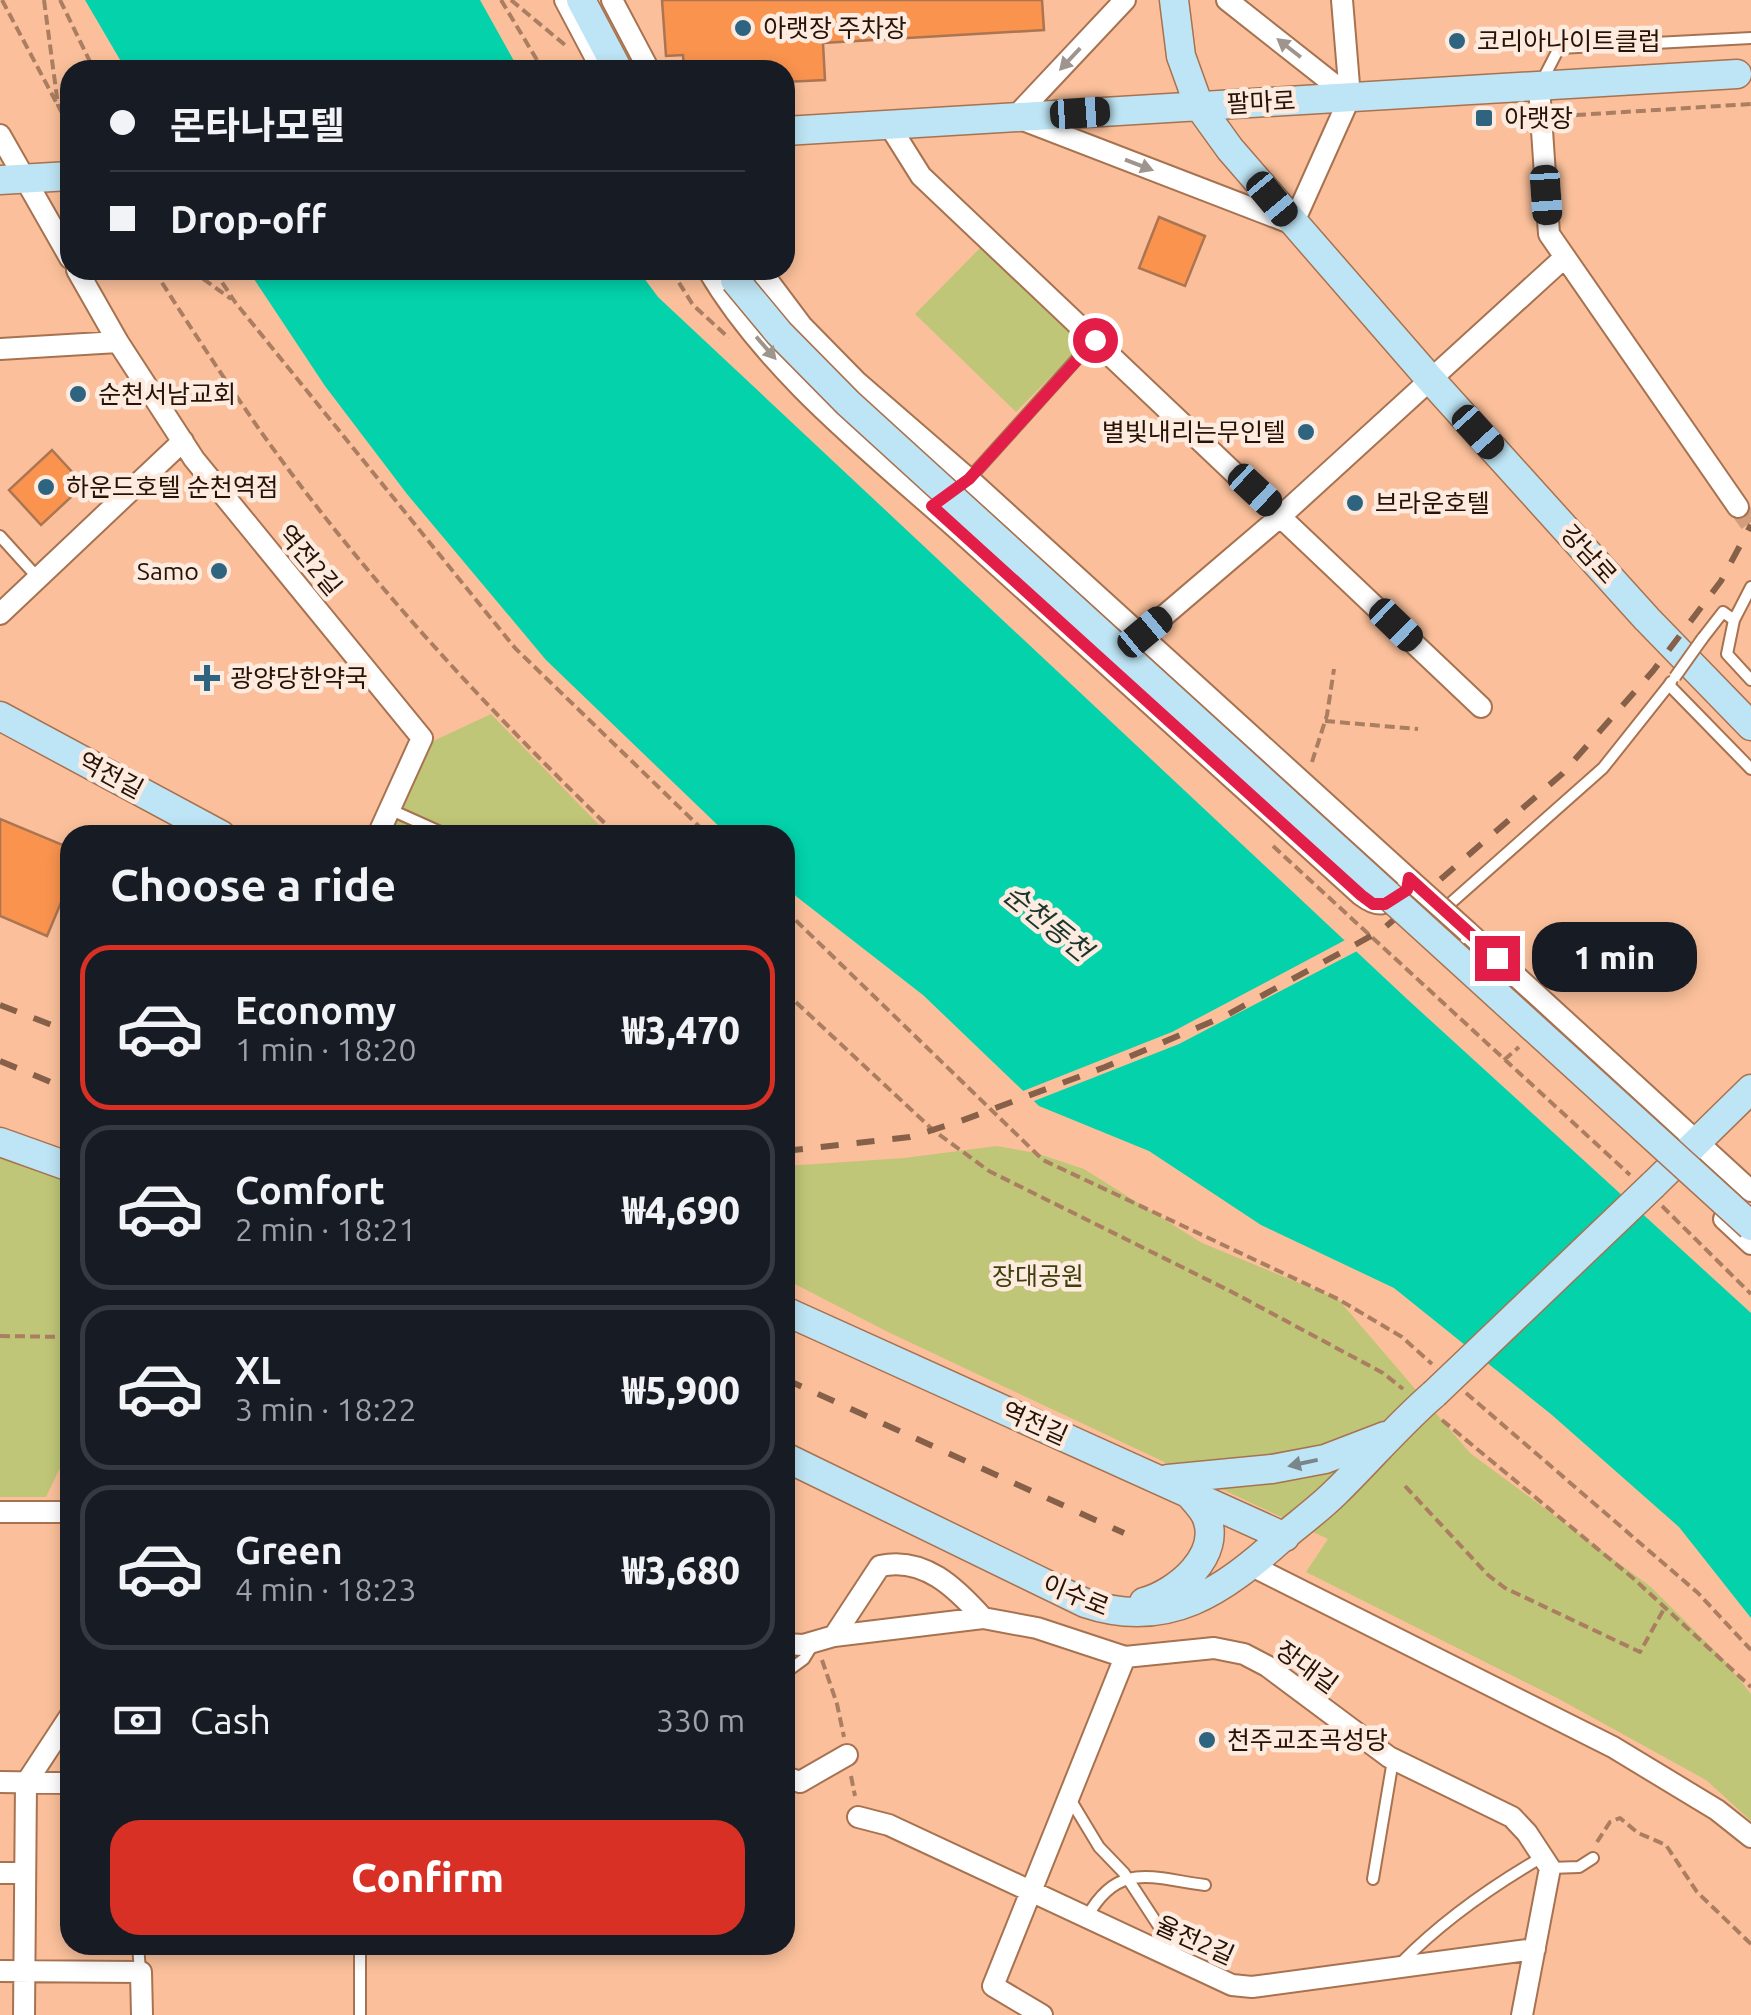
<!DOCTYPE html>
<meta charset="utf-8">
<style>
:root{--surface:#171b24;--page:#242831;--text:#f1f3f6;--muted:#9ea1a6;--line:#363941;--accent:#d93025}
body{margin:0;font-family:Ubuntu,"Noto Sans KR",sans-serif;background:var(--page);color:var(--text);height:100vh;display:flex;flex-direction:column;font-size:38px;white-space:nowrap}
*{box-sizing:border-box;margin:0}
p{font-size:32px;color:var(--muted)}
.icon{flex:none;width:55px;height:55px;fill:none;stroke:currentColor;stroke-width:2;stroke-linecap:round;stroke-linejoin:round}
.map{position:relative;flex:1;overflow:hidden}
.drawer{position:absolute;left:60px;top:825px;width:735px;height:1130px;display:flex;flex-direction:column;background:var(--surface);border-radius:30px;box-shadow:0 5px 15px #0003}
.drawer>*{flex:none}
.top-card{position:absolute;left:60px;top:60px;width:735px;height:220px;border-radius:30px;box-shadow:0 5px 15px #0003;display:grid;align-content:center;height:220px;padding:0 50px;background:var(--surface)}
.end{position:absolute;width:45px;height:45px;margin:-22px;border:12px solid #e11d48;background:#fff;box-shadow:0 0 0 5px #fff}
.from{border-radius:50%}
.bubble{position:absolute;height:70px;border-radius:30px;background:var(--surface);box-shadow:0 5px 15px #0003;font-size:32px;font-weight:800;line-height:70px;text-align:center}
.car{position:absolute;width:30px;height:60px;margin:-30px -15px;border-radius:12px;box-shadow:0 0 8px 2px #0007;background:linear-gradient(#222 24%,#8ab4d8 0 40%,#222 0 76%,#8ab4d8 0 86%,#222 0)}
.top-card b{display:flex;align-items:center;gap:35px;height:95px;font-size:38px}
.top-card b+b{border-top:2px solid var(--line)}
.top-card i{width:25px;height:25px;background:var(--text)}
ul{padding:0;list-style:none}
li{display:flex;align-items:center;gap:30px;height:165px;margin:0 20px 15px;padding:0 30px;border:5px solid var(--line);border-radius:30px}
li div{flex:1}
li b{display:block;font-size:38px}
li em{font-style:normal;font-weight:800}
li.on{border-color:var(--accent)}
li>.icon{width:90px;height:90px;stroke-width:1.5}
h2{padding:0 50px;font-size:45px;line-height:120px}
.pay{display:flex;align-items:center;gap:25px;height:110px;padding:0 50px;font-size:38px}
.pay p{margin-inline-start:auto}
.action{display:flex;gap:20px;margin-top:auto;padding:20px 50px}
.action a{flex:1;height:115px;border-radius:30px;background:var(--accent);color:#fff;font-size:40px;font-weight:800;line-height:115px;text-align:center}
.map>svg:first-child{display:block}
.green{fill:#bfc677}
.water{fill:#03d2ab}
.pier{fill:#fbc09b}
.building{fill:#f9934e;stroke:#ab7553;stroke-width:2.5}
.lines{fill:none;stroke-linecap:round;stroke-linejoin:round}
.street-tunnel{stroke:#d19d7d;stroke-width:20;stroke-dasharray:20 10;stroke-linecap:butt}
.lane-casing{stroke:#a77250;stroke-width:14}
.street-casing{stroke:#a77250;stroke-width:24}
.secondary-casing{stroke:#a77250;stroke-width:31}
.path{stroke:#ab7e62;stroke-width:4;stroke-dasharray:10 5;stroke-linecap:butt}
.lane{stroke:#fff;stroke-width:10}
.street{stroke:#fff;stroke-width:20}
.secondary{stroke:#bee5f5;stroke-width:28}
.rail{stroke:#866048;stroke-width:6;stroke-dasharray:18 18;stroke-linecap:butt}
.lane-bridge-casing{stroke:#a77250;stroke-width:14;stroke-linecap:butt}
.street-bridge-casing{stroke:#a77250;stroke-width:24;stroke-linecap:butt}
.secondary-bridge-casing{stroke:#a77250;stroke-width:31;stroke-linecap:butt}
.lane-bridge{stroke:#fff;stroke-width:10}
.street-bridge{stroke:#fff;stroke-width:20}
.secondary-bridge{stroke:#bee5f5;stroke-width:28}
.oneway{fill:#9e958e}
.oneway2{fill:#7a8689}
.route{stroke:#e11d48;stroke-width:12}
.poi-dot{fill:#2e647f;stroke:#fdebe0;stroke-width:4}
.labels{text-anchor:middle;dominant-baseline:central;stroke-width:9;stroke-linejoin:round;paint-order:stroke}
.poi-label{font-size:25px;fill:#271305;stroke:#fdebe0;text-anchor:start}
.street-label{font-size:25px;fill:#271305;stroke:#fdebe0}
.park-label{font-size:25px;fill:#3d400b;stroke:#fdebe0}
.water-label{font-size:28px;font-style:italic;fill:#1b352d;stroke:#fdebe0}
</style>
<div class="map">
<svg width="1751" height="2015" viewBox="0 0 1751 2015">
<rect width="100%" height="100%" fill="#fbc09b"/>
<!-- green -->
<path class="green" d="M985 243 1086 341 1016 412 915 314Z
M491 714 609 835H389L429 743Z
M997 1146 1036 1153 1084 1169 1202 1243 1338 1299 1470 1453 1651 1587 1724 1660 1751 1694V1821L1706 1780 1559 1699 1306 1572 1328 1539 888 1332 785 1279V1166L904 1158Z
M0 1158 70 1182V1447L46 1497H0Z"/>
<!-- water -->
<path class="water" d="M85 0H480L519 70H126Z
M248 270H638L658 297 1407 999 1751 1313V1618L1679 1527 1552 1415 1394 1288 1261 1225 1149 1151 1039 1106 923 995 797 897 785 886V835H728L546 660 407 494 325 386Z"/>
<!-- pier -->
<path class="pier" d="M1349 938 1361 949 1179 1044 1029 1103 1018 1093 1172 1032Z"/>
<!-- building -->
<path class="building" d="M662 0H1042L1044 30 823 43 825 80 785 82V70H684L683 55 666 56Z
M1159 217 1205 236 1185 286 1139 268Z
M52 450 84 485 41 525 9 490Z
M0 819 70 848V881L47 936 0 916Z"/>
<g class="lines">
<!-- street-tunnel -->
<path class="street-tunnel" d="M1738 507 1751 525"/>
<defs>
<path id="lane" d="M1542 81 1559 48 1751 38
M968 480 1094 340
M0 536 38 578
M1751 587 1734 620 1727 654 1751 680
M1702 639 1723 612 1734 620
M1671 682 1669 685 1751 769
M389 809 447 835
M1444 909 1603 768 1669 685
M785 1673 804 1659 812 1646
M1070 1799 1099 1847 1124 1873 1158 1925 1179 1939 1172 1956
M1550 1868 1579 1867 1593 1858
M1373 1879 1393 1760
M1087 1917C1118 1861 1151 1878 1205 1885
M138 1945 140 1971
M360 1945V2015
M1400 1964C1442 1921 1492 1886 1544 1856"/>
<path id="street" d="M565 0 602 70
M612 0 649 70
M1125 0 1015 117 1293 224 1350 97 1342 0
M1227 0 1350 97
M1539 86 1549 234 1738 507
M889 125 921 176 1481 707
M0 135 70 258
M77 270 118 342 194 459 422 738 378 835
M708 270C770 375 877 457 966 537 1098 656 1229 776 1361 895 1382 911 1387 902 1407 890L1409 879 969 479 856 381 802 326 760 270
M0 349 118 342
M0 614 183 441
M1131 644 1281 516 1565 257
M1455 935 1468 932 1751 1191
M1724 1219 1751 1244
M0 1512H70
M1252 1566 1613 1747 1717 1810 1751 1837
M834 1636 880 1566C924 1556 956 1588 983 1618
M785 1644 803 1645 834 1636 983 1618 1037 1628 1125 1657 1214 1648 1244 1654 1267 1666 1389 1757 1512 1817 1527 1833 1550 1868 1522 2015
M785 1777 800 1782 847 1755
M0 1782 70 1783
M858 1817 889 1825 1232 1985 1252 1987 1535 1949
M0 1873H25
M0 1971 141 1972 142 2015
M24 2015 26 1783 70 1716
M1042 2015 993 1986 1125 1657"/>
<path id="secondary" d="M581 0 618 70
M1174 0 1181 56 1199 106 1230 149 1430 379 1647 619 1751 726
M785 131 1737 74
M0 180 70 176
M0 716 221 835
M0 1142 70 1167
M1653 1185 1751 1089
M785 1311 1285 1537
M785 1457 1085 1603C1168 1631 1223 1591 1283 1537 1301 1522 1320 1508 1336 1492 1369 1460 1399 1424 1434 1394
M1168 1479 1272 1469 1325 1459 1385 1436
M1144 1602C1177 1593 1223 1555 1206 1516 1202 1507 1192 1498 1186 1490"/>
</defs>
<!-- lane casing -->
<use href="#lane" class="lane-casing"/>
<!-- street casing -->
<use href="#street" class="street-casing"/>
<!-- secondary casing -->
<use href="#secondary" class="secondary-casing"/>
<!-- path -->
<path class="path" d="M2 0 56 102
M44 0 58 105 70 129
M60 0 94 70
M501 0 543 70
M511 0 565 45
M1561 116 1751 104
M154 270C188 324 223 377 259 429 363 576 488 710 617 835
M191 270 231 299
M214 270 235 302 515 648 708 835
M671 270 693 305 729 338
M1325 721 1418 729
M1312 762 1327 715 1334 669
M1273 846 1630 1175
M785 910 1043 1160 1338 1299 1402 1337 1432 1364
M785 992 933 1130 989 1171 1232 1292 1383 1373 1403 1389
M1504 1060 1519 1047
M1662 1206 1751 1294
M0 1336 70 1337
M1466 1393 1698 1593 1751 1650
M1442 1420 1634 1579 1751 1687
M1405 1486 1488 1575 1505 1588 1640 1652 1665 1607
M822 1660 837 1704 844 1737
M851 1776 855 1796
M1597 1842 1610 1822 1620 1818 1638 1833 1666 1845 1697 1892 1751 1944"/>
<!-- lane -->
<use href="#lane" class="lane"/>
<!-- street -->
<use href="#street" class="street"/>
<!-- secondary -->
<use href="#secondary" class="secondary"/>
<!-- rail -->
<path class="rail" d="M0 1005 70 1032
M0 1061 70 1090
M785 1151 910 1137 958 1122 1105 1067 1225 1016 1382 930 1562 774 1653 671 1721 581 1751 525
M785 1379 1124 1533"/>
<defs>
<path id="lane-bridge" d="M1675 677 1702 639"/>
<path id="street-bridge" d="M1409 879 1468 932"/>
<path id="secondary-bridge" d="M735 280 779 333 848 403 1751 1226
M1434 1394 1653 1185"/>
</defs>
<!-- lane-bridge casing -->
<use href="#lane-bridge" class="lane-bridge-casing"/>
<!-- street-bridge casing -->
<use href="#street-bridge" class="street-bridge-casing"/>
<!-- secondary-bridge casing -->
<use href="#secondary-bridge" class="secondary-bridge-casing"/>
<!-- lane-bridge -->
<use href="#lane-bridge" class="lane-bridge"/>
<!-- street-bridge -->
<use href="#street-bridge" class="street-bridge"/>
<!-- secondary-bridge -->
<use href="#secondary-bridge" class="secondary-bridge"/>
</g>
<!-- one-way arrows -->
<defs><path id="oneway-solid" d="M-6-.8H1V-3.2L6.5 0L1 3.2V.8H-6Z" transform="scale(2.5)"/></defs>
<g class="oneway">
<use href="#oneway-solid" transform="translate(1289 48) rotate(-142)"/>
<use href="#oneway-solid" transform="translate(1070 59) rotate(133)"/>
<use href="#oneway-solid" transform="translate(1139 165) rotate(21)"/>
<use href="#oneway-solid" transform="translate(766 348) rotate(49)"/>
</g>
<use class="oneway2" href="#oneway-solid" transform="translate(1303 1463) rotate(168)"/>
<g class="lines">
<!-- route -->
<path class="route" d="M1095 340 969 479 932 506 1361 895 1373 904H1385L1407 890 1409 878 1497 958"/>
</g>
<!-- markers -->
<g class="poi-dot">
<circle cx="743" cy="28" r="10"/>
<circle cx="1457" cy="41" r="10"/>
<rect x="1474" y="108" width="20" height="20" rx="5"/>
<circle cx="78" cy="394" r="10"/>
<circle cx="1306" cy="432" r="10"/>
<circle cx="46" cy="487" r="10"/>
<circle cx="1355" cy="503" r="10"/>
<circle cx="219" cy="571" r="10"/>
<path d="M202 663h10v10h10v10h-10v10h-10v-10h-10v-10h10z"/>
<circle cx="1207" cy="1740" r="10"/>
</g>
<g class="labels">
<!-- poi labels -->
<g class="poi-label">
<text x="763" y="28">아랫장 주차장</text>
<text x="1477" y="41">코리아나이트클럽</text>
<text x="1504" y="118">아랫장</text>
<text x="98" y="394">순천서남교회</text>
<text x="1286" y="432" text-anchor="end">별빛내리는무인텔</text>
<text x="66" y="487">하운드호텔 순천역점</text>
<text x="1375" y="503">브라운호텔</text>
<text x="199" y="571" text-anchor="end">Samo</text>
<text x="230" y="678">광양당한약국</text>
<text x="1227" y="1740">천주교조곡성당</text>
</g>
<!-- street labels -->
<g class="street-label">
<text transform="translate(1261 102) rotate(-3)">팔마로</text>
<text transform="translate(1589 554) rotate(48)">강남로</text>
<text transform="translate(310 560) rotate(50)">역전2길</text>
<text transform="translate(111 775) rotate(28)">역전길</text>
<text transform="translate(1035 1423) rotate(24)">역전길</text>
<text transform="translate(1076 1595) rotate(22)">이수로</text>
<text transform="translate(1307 1667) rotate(36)">장대길</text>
<text transform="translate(1195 1940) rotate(24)">율전2길</text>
</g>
<!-- park labels -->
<g class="park-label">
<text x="1038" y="1276">장대공원</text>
</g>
<!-- water labels -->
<g class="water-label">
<text transform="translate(1048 922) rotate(39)">순천동천</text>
</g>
</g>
</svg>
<i class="end from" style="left:1095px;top:340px"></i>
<i class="end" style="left:1497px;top:958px"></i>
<div class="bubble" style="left:1532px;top:922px;width:165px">1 min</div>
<i class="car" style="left:1080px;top:113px;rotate:86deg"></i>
<i class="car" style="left:1546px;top:195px;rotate:176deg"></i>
<i class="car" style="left:1272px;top:199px;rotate:140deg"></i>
<i class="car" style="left:1478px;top:432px;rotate:138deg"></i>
<i class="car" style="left:1255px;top:490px;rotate:133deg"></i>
<i class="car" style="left:1396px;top:625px;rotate:134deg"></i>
<i class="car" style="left:1145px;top:632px;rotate:50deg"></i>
<div class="top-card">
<b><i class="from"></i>몬타나모텔</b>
<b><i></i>Drop-off</b>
</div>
<section class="drawer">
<h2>Choose a ride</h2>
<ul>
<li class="on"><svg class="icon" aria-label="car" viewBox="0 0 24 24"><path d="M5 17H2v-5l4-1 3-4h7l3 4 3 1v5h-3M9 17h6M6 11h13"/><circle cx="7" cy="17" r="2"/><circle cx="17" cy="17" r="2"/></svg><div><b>Economy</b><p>1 min · 18:20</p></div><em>₩3,470</em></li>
<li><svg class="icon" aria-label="car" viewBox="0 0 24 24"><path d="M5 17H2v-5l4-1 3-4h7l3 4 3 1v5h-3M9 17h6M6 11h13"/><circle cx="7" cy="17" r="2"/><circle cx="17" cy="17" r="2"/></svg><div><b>Comfort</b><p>2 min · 18:21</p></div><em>₩4,690</em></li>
<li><svg class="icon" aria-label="car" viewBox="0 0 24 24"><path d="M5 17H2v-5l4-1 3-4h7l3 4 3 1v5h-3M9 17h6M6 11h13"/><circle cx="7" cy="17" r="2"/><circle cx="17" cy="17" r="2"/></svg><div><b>XL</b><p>3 min · 18:22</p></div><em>₩5,900</em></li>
<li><svg class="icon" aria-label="car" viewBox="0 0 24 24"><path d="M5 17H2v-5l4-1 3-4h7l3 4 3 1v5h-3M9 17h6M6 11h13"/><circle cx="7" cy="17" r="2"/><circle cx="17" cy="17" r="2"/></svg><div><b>Green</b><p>4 min · 18:23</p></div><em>₩3,680</em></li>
</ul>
<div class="pay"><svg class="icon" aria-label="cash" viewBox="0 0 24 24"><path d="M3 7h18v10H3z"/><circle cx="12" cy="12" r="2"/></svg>Cash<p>330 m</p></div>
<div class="action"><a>Confirm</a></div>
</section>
</div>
